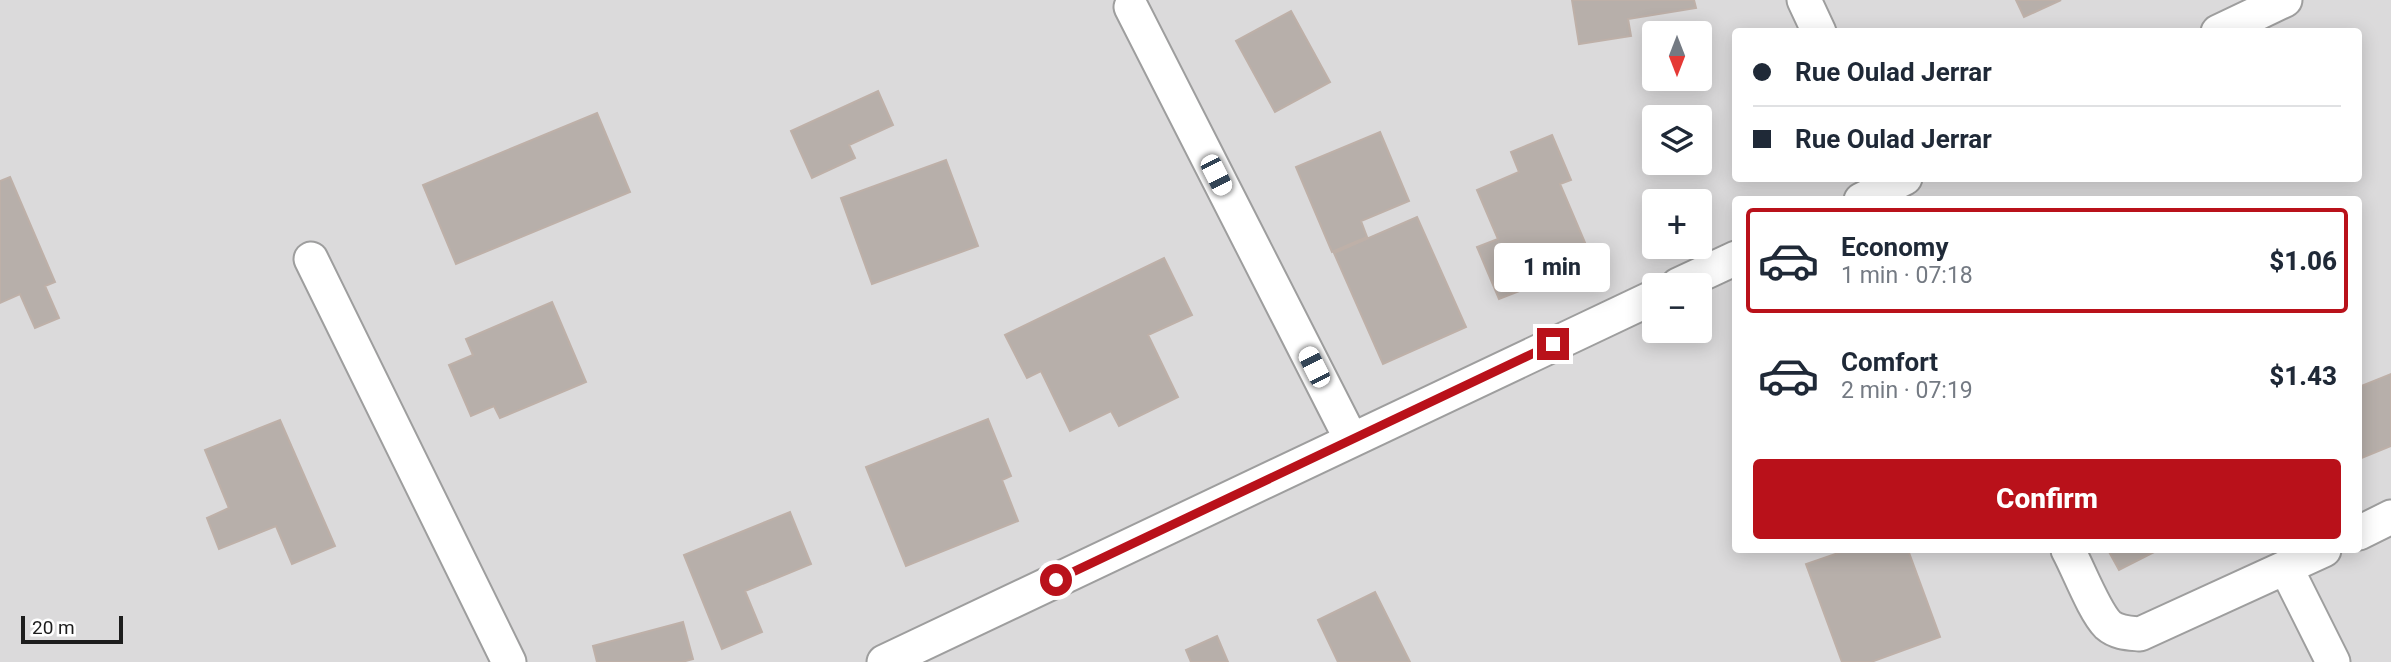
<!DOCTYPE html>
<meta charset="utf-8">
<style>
:root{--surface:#fff;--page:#f6f6f7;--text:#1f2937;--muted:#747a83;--line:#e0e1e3;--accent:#b9111a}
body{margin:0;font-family:Roboto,sans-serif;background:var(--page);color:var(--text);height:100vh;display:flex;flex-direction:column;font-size:26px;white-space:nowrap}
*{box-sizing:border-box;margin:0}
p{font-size:23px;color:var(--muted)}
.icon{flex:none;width:38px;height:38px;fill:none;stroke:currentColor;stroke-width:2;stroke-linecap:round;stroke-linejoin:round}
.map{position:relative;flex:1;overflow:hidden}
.sheet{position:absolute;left:1732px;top:196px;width:630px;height:357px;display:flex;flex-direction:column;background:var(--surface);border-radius:7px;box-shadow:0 4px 18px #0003}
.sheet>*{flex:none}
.top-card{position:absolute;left:1732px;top:28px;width:630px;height:154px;border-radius:7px;box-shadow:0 4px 18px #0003;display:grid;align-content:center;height:154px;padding:0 21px;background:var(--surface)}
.needle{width:46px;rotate:180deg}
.controls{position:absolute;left:1642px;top:21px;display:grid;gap:14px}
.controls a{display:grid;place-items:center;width:70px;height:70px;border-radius:7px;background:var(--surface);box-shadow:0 4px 18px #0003;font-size:35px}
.scale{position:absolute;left:21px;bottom:18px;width:102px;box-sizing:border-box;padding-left:7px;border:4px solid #1d1d1d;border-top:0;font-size:19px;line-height:24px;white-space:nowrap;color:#1d1d1d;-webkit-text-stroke:5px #fff;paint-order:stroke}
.end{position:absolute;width:32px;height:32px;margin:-16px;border:9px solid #b9111a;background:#fff;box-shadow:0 0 0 4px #fff}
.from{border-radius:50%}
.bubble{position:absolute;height:49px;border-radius:7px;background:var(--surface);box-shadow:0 4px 18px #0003;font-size:23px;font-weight:800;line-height:49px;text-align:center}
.car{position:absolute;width:21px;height:42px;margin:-21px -10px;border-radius:9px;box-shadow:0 0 5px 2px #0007;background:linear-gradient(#fff 24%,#345 0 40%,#fff 0 76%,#345 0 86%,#fff 0)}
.top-card b{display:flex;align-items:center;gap:24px;height:66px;font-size:26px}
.top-card b+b{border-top:2px solid var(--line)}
.top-card i{width:18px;height:18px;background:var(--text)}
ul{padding:12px 0 0;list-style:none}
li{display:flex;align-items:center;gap:21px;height:105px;margin:0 14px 10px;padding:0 7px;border:4px solid transparent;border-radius:7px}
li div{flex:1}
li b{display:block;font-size:26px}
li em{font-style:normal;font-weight:800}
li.active{border-color:var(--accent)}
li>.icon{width:63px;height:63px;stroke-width:1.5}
.button{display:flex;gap:14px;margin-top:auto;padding:14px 21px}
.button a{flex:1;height:80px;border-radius:7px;background:var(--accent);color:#fff;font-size:28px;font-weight:800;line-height:80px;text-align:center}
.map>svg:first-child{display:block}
.residential{fill:#dbdadb;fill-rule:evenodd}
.building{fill:#b7afaa;stroke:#beb0a8;stroke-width:2}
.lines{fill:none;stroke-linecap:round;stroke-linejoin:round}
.minor-casing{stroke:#9e9e9e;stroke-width:37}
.minor{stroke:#fff;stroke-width:33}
.route{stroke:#b9111a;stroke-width:9}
</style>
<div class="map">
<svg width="2391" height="662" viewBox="0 0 2391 662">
<rect width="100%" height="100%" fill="#eeeae4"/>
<!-- residential -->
<path class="residential" d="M0 0H2391V662H0ZM1736 32H2359V178H1736ZM1654 33H1699V79H1654ZM1654 117H1699V163H1654ZM1736 200H2359V550H1736ZM1654 201H1699V247H1654ZM1654 285H1699V331H1654Z"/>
<!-- building -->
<path class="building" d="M1572 0H1694L1696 8 1628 19 1631 36 1579 44Z
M2016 0H2061L2024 17Z
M1291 11 1330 82 1275 112 1236 41Z
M878 91 893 125 849 145 855 158 812 178 791 131Z
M597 113 630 192 456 264 423 185Z
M1380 132 1409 201 1361 221 1367 237 1332 252 1296 167Z
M1552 135 1571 180 1560 184 1586 245 1541 264 1547 280 1499 299 1477 247 1498 239 1477 190 1519 172 1511 152Z
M946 160 978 246 872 284 841 198Z
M10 177 55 282 45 286 59 318 35 328 20 294 0 303V181Z
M1417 217 1466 327 1383 364 1334 253Z
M1164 258 1192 315 1148 335 1178 397 1119 426 1111 411 1070 431 1041 371 1027 378 1005 335Z
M552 302 586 382 500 418 494 406 471 416 449 365 473 355 466 339Z
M2391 374V446L2359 459V387Z
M988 419 1011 476 1002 480 1018 521 906 566 866 467Z
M280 420 335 546 292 564 276 526 219 549 207 518 229 508 205 450Z
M790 512 811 564 745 591 762 632 722 649 684 555Z
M1847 550H1908L1940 637 1871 662H1842L1806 564Z
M2108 550H2158L2119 570Z
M1375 592 1410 662H1338L1318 620Z
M683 622 693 659 682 662H597L593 646Z
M1217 636 1228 662H1191L1186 650Z"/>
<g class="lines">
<defs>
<path id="minor" d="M1804 0 1819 32
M1131 7 1351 439
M2218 32 2285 0
M1861 200 1905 178
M311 259 509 662
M1678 285 1736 258
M2359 533 2391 517
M2068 550C2078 568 2094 611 2108 625 2117 633 2129 633 2140 634L2324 550
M2286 568 2333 662
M884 662 1654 297"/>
</defs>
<!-- minor casing -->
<use href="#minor" class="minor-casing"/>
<!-- minor -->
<use href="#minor" class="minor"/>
</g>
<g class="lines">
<!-- route -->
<path class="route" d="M1056 580 1553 344"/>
</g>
</svg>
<div class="controls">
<a><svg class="needle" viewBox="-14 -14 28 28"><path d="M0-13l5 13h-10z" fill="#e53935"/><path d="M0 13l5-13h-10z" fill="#747a83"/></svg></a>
<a><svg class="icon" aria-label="layers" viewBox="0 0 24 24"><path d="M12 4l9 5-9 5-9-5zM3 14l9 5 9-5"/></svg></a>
<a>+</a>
<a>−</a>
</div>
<div class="scale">20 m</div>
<i class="end from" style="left:1056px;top:580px"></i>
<i class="end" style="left:1553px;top:344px"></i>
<div class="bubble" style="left:1494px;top:243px;width:116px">1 min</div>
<i class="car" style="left:1216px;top:175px;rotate:153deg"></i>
<i class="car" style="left:1314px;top:367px;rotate:333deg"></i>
<div class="top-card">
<b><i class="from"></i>Rue Oulad Jerrar</b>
<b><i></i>Rue Oulad Jerrar</b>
</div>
<section class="sheet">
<ul>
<li class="active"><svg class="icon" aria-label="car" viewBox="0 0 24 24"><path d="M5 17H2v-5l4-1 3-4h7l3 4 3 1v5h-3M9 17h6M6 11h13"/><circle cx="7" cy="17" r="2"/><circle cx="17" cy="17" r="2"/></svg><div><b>Economy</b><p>1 min · 07:18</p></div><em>$1.06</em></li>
<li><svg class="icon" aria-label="car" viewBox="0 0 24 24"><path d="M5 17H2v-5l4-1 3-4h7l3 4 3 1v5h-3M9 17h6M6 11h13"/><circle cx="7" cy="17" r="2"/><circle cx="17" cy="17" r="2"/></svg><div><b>Comfort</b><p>2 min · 07:19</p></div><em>$1.43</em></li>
</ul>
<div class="button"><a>Confirm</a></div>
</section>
</div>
